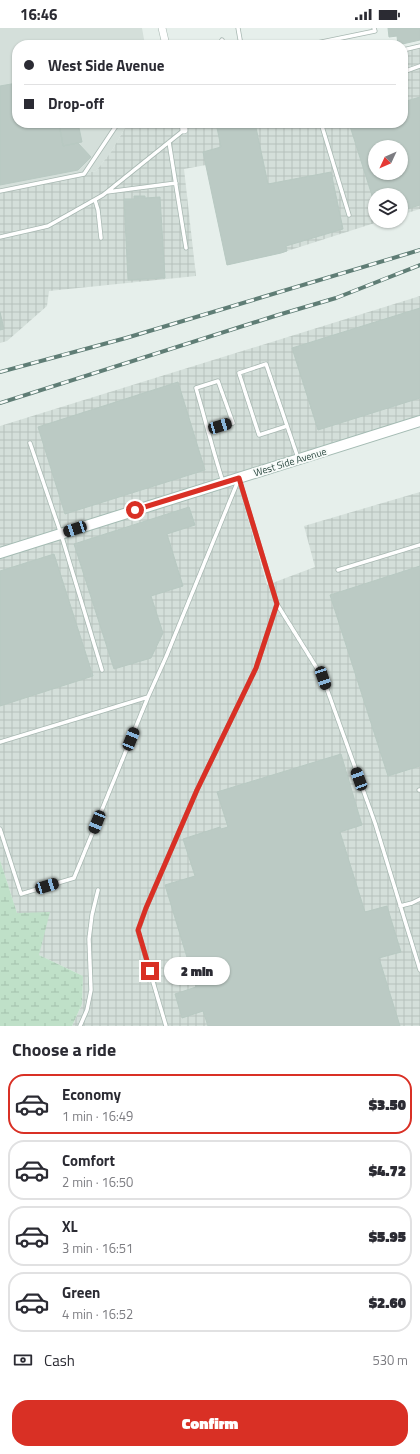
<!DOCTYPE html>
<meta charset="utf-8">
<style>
:root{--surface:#fff;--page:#f2f2f3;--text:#2b2b33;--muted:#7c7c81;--line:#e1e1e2;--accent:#d93025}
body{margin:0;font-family:"Titillium Web",sans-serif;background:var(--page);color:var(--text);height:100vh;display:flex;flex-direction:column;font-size:15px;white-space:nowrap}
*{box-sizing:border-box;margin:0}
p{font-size:13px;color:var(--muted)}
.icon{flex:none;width:22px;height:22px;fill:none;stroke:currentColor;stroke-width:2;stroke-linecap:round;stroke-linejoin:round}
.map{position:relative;height:998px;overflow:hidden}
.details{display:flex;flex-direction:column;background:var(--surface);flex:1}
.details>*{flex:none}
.banner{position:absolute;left:12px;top:12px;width:396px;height:88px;border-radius:16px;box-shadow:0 1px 3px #0004;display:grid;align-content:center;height:88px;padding:0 12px;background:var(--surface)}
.needle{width:26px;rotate:226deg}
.fabs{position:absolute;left:368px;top:112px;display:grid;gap:8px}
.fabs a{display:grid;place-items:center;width:40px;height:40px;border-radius:50%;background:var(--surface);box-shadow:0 1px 3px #0004;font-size:20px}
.end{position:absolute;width:18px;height:18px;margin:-9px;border:5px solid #d93025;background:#fff;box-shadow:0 0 0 2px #fff}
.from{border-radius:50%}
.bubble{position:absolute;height:28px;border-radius:14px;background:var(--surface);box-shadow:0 1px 3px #0004;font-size:13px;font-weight:800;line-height:28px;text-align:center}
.car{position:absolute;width:12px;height:24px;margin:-12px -6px;border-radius:5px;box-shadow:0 0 3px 1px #0007;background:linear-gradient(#222 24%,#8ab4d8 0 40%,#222 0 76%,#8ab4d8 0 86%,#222 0)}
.banner b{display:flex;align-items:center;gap:14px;height:38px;font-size:15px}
.banner b+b{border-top:1px solid var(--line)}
.banner i{width:10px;height:10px;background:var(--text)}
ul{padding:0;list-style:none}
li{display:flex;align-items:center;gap:12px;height:60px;margin:0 8px 6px;padding:0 4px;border:2px solid var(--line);border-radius:16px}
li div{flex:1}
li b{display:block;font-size:15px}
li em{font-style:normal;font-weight:800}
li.active{border-color:var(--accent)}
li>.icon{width:36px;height:36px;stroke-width:1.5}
h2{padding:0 12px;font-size:18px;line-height:48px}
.pay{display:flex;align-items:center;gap:10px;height:44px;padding:0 12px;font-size:15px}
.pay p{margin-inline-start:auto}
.cta{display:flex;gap:8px;margin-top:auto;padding:8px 12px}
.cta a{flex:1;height:46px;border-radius:16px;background:var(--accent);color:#fff;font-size:16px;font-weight:800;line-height:46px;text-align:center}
.status{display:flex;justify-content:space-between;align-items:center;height:28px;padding:0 20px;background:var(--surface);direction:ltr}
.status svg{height:11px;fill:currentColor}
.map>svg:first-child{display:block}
.built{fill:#d4dfda}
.industrial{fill:url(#industrial-grid);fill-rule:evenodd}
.wetland{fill:url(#wetland-marsh)}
.building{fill:#bbcac4;stroke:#b8c9c2;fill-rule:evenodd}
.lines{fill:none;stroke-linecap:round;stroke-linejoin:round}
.lane-casing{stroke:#a8b8b2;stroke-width:5}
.street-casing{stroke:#a8b8b2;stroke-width:8}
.secondary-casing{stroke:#a4bbb3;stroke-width:12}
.lane{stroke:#fff;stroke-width:3.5}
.street{stroke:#fff;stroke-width:7}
.secondary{stroke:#fff;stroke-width:10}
.rail-casing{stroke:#5f7d75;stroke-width:4}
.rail{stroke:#f7fbf9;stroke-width:2.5;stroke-dasharray:8;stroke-linecap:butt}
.route{stroke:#d93025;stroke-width:5}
.labels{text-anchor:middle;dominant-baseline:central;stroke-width:3.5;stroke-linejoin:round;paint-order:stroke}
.street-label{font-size:10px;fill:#24423a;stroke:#f7fbf9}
</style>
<div class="status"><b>16:46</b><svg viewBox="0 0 49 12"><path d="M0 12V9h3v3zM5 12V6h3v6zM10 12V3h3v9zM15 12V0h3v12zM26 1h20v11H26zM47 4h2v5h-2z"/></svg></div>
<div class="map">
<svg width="420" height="998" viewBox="0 0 420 998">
<defs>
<pattern id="industrial-grid" width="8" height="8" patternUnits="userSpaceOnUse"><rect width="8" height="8" fill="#d4dfda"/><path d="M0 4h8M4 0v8" fill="none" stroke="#b6c1bc"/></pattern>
<pattern id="wetland-marsh" width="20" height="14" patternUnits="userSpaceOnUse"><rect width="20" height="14" fill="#bfe0c8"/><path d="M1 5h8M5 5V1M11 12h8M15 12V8" fill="none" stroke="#a4c1ad"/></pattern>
</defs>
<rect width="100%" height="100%" fill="#e6efeb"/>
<!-- built -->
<path class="built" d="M0 0H142L145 17H17V95H128L111 124 96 143 0 164Z"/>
<!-- industrial -->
<path class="industrial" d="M420 19V181L401 187V167H375V193H381L281 225 227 237 206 137 184 141 196 248 49 263 47 278 7 313 0 315V164L96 143 111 124 128 95H403V23ZM375 119H401V145H375Z
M420 268V387L236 449 267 557 315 539 304 498 420 464V998H72L82 976 83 948 39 927 17 885 0 832V398Z"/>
<!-- wetland -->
<path class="wetland" d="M0 832 17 885 50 884 39 927 83 948 82 976 72 998H0Z"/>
<!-- building -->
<path class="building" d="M388 0H420V12L398 17 397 8 389 9Z
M214 14V17H200V16Z
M17 55V95H59L63 118 78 115 91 129 78 142 0 157V58Z
M420 69V177L401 183V167H375V177L349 95H403V74ZM375 119H401V145H375Z
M59 95H78L82 114 63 118Z
M216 95H255L268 156 331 144 343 201 286 218 287 223 281 225 227 237 203 124 221 119Z
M134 168H145V170L160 169 165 250 128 252 124 171H134Z
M420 280V370L318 402 292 320Z
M0 284 4 301 0 302Z
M178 354 205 442 65 486 38 399Z
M189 479 195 497 167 506 183 558 151 568 163 605 151 630 114 641 74 516Z
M54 526 93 648 0 678V543Z
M420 538V738L388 748 330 567Z
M341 726 362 797 340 804 365 884 387 878 401 924 379 930 400 998H208L203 983 182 990 175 966 196 959 165 857 195 848 183 811 220 799 221 801 228 799 217 764Z"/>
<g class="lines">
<defs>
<path id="lane" d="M238 0 241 17
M219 17 222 12
M307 17 375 3 374 0
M403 22 420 18
M403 44 420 38
M321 95 349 187
M169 114 186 220
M0 163 84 146 118 95
M107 164 176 155
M95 172 98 182 101 210
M0 209 48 198 103 167 184 102
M287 398 259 407 239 345 266 336 298 430
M208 402 233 395 218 353 196 360C205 391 213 423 223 454
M30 415 61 506 102 642
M239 451 277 576 323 650 375 795 420 942
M338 542 420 517
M0 714 148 669
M419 762H420
M0 801 21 866 74 850 148 669 166 629 238 453
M400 878 412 875 420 871
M80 998 87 982 91 962 89 911 92 887 98 862
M166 998 138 903 146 880 197 762 256 640 277 576"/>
<path id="street" d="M162 0 166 17
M183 95 184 102"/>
<path id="secondary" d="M0 525 420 393"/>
</defs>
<!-- lane casing -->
<use href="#lane" class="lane-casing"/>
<!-- street casing -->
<use href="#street" class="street-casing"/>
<!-- secondary casing -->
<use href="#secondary" class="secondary-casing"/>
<!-- lane -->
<use href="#lane" class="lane"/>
<!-- street -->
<use href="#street" class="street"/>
<!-- secondary -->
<use href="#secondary" class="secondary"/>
<defs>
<path id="rail" d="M0 344 126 310 420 222
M0 375 278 287 336 270 420 237"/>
</defs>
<!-- rail casing -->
<use href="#rail" class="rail-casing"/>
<!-- rail -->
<use href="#rail" class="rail"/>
</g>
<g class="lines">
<!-- route -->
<path class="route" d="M135 482 239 450 277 576 256 640 197 762 146 880 138 902 150 943"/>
</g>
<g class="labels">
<!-- street labels -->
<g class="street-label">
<text transform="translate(290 434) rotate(-17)">West Side Avenue</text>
</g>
</g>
</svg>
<div class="fabs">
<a><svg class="needle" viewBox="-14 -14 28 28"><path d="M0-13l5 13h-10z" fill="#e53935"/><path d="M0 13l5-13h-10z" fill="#7c7c81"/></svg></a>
<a><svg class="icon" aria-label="layers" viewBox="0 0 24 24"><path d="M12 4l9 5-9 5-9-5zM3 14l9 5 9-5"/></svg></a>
</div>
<i class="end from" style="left:135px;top:482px"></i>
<i class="end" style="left:150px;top:943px"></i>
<div class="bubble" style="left:164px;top:929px;width:66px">2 min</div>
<i class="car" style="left:220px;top:398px;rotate:74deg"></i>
<i class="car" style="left:75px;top:501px;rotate:252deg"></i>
<i class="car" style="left:323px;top:650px;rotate:161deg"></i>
<i class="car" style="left:131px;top:711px;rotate:22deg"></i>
<i class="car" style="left:359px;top:751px;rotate:340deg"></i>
<i class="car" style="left:97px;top:794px;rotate:202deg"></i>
<i class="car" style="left:47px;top:858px;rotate:73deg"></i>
<div class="banner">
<b><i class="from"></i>West Side Avenue</b>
<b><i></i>Drop-off</b>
</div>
</div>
<section class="details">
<h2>Choose a ride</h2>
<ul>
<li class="active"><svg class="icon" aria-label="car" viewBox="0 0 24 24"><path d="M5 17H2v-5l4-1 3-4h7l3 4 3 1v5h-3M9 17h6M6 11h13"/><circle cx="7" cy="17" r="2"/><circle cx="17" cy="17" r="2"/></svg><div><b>Economy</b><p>1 min · 16:49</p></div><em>$3.50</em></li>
<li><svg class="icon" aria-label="car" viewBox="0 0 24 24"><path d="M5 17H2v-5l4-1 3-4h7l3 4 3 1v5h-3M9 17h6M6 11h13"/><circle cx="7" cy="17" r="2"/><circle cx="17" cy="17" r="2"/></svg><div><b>Comfort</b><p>2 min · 16:50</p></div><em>$4.72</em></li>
<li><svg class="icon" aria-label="car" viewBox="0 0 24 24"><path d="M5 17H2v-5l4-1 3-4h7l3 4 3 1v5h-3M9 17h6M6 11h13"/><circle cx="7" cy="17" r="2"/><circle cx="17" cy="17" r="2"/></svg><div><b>XL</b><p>3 min · 16:51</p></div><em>$5.95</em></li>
<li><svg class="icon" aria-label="car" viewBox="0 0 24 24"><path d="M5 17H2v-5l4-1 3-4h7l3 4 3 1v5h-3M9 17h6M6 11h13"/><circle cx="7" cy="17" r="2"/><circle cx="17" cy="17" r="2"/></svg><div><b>Green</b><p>4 min · 16:52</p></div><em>$2.60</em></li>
</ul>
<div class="pay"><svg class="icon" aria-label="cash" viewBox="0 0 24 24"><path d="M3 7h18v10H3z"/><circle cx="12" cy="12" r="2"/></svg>Cash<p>530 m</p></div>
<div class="cta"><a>Confirm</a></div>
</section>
